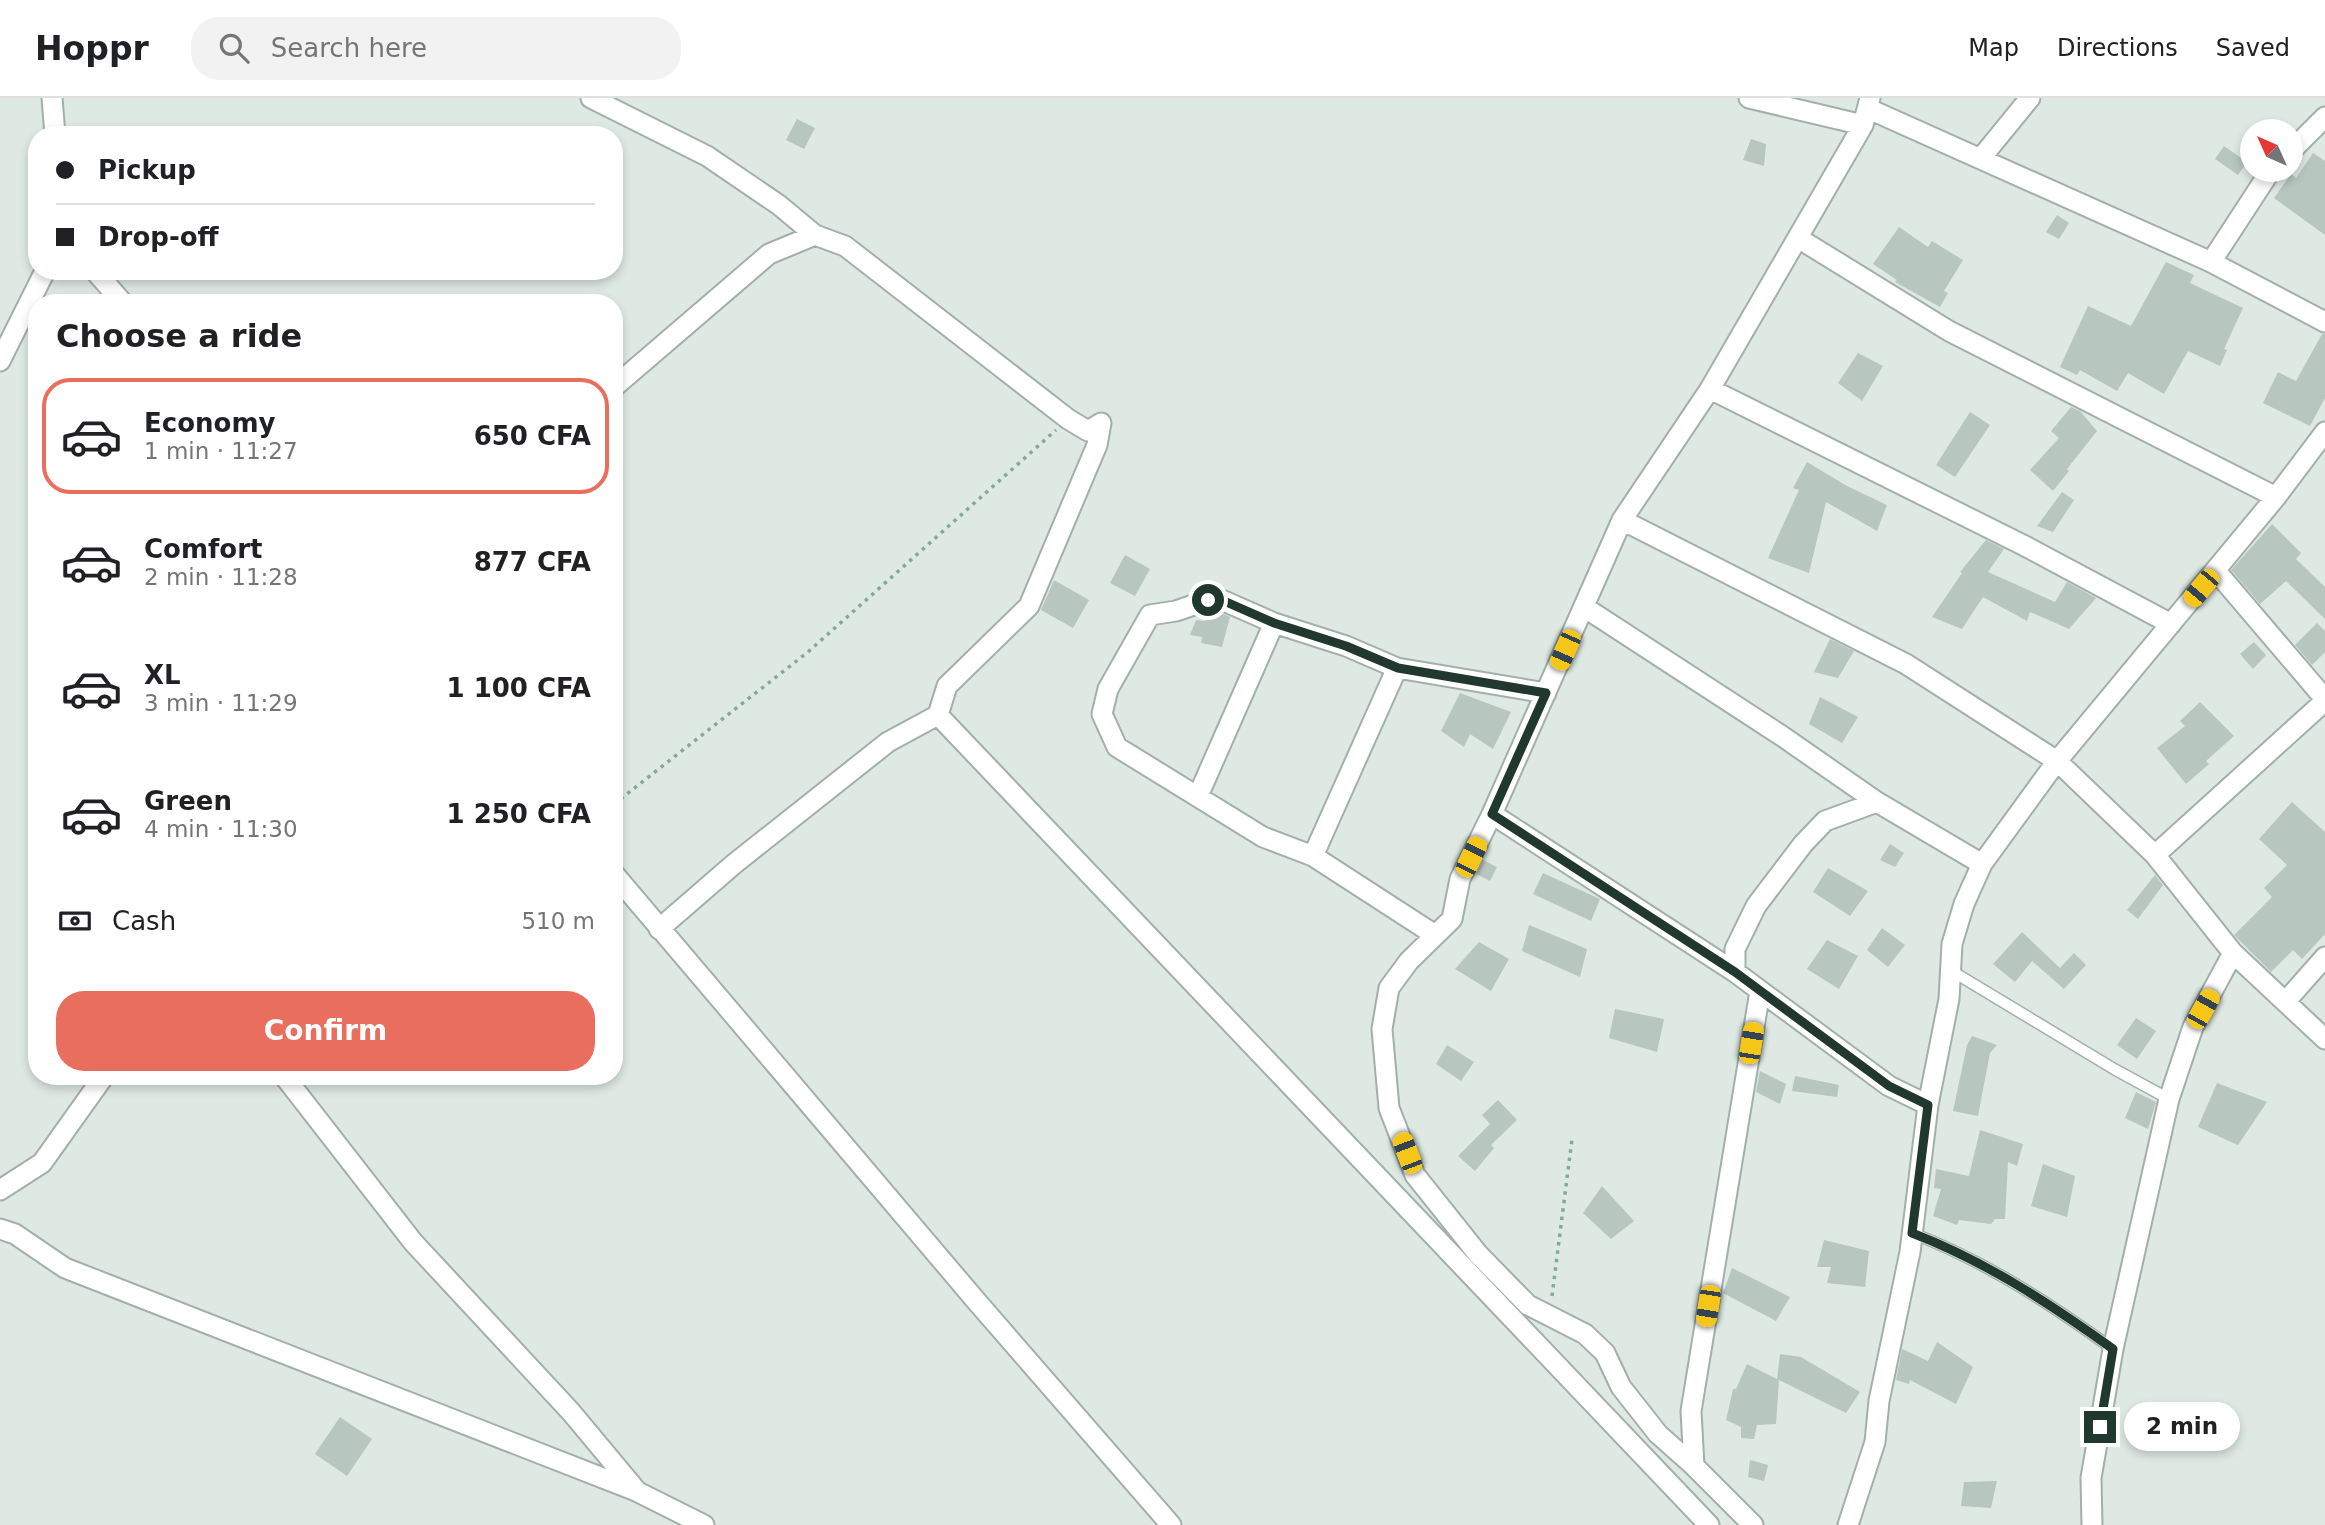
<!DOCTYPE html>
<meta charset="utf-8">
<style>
:root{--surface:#fff;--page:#f2f2f2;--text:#202124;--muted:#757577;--line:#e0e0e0;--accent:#e96e5d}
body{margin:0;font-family:"DejaVu Sans",sans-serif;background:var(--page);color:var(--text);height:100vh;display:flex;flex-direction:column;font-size:26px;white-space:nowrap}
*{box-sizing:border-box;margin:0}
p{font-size:23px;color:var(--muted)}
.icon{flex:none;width:38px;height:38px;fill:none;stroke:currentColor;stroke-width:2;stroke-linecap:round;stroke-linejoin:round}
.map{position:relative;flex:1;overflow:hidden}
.details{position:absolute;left:28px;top:196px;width:595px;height:791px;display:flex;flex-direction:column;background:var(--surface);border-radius:28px;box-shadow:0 4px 10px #0003}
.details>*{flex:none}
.banner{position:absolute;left:28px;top:28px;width:595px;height:154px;border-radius:28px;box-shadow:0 4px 10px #0003;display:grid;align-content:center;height:154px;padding:0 28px;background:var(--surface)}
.needle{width:46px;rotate:315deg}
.buttons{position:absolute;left:2240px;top:21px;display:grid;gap:14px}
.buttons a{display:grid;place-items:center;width:63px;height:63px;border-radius:50%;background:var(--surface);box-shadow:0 4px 10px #0003;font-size:35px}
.end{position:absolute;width:32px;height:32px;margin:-16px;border:9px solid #21382f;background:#fff;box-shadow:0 0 0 4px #fff}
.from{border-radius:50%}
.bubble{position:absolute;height:49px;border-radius:24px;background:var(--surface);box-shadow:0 4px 10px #0003;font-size:23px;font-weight:800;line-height:49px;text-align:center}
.car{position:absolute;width:21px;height:42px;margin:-21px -10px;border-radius:9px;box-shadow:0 0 5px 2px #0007;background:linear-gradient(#f5c518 24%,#345 0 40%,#f5c518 0 76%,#345 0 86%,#f5c518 0)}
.banner b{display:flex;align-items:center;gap:24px;height:66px;font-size:26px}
.banner b+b{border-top:2px solid var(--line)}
.banner i{width:18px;height:18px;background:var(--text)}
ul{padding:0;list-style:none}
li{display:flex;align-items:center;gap:21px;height:116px;margin:0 14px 10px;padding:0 14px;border:4px solid transparent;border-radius:28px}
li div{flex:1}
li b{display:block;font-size:26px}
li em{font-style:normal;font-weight:800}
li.on{border-color:var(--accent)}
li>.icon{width:63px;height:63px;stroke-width:1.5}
h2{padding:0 28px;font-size:32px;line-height:84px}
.pay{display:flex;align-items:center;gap:18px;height:77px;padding:0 28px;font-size:26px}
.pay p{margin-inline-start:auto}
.action{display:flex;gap:14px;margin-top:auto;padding:14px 28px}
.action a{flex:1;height:80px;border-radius:28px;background:var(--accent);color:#fff;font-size:28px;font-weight:800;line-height:80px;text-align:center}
header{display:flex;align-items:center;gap:42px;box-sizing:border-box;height:98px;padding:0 35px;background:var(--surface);border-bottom:2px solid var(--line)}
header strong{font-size:33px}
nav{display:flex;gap:38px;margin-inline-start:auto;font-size:24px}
.search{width:490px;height:63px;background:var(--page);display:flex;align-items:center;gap:18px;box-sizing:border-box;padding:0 24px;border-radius:28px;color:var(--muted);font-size:26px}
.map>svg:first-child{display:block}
.building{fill:#b7c6bf}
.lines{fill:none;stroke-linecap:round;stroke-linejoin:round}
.service-casing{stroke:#a2b0a9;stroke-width:13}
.minor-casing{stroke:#a2b0a9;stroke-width:23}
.path{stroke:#81ab98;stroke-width:3.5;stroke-dasharray:3.5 5;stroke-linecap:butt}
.service{stroke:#fff;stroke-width:10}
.minor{stroke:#fff;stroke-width:19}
.route{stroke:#21382f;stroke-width:9}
</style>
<header>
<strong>Hoppr</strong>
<div class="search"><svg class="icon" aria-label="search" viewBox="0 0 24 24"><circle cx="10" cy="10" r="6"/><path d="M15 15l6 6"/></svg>Search here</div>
<nav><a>Map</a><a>Directions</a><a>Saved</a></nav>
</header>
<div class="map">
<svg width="2325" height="1427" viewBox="0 0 2325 1427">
<rect width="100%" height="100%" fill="#dfe9e3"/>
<!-- building -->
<path class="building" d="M797 21 815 30 804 51 786 42Z
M1751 41 1766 46 1764 68 1743 62Z
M2224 48 2247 64 2238 77 2215 61Z
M2313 55 2325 63V137L2274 100 2291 76 2296 80Z
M2057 117 2069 125 2059 141 2046 134Z
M1899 129 1928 149 1932 143 1963 162 1944 193 1948 195 1940 209 1895 184 1897 182 1873 166Z
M2166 164 2194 177 2190 185 2243 210 2224 251 2227 252 2220 268 2188 253 2164 296 2128 275 2117 293 2080 272 2077 277 2060 269 2088 208 2131 228Z
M2322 236H2325V300L2310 328 2263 305 2278 274 2296 283Z
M1858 255 1883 268 1862 303 1838 285Z
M2071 309 2080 313 2097 333 2067 371 2069 373 2053 393 2030 372 2059 340 2051 333Z
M1970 314 1990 327 1955 379 1936 367Z
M1807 364 1847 388 1887 407 1877 433 1826 404 1809 475 1768 460 1799 392 1793 390Z
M2062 394 2074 402 2053 434 2037 428Z
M2272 426 2301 455 2296 461 2325 489V521L2286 483 2260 506 2231 472Z
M1986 442 2004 451 1988 474 2055 504 2067 484 2096 500 2069 531 2030 514 2027 523 1983 499 1962 531 1932 519 1962 475 1960 474Z
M1125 457 1150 471 1135 498 1110 485Z
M1054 482 1089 502 1073 530 1041 512Z
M1210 514 1221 515 1230 519 1222 549 1201 545 1202 539 1190 537 1196 522 1205 523Z
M2317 525 2325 533V554L2312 567 2295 547Z
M1830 541 1854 553 1838 580 1814 574Z
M2254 544 2266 557 2253 571 2240 556Z
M1460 595 1511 614 1493 651 1470 636 1464 649 1441 633Z
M1820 599 1858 619 1842 645 1809 626Z
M2200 604 2234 638 2206 663 2209 666 2186 686 2157 650 2185 628 2180 623Z
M2292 704 2325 734V836L2302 861 2293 852 2271 874 2234 837 2272 799 2264 790 2287 767 2259 741Z
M1890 746 1904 755 1895 769 1880 762Z
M1483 762 1497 769 1490 783 1476 776Z
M1828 770 1868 793 1850 818 1813 794Z
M1543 775 1600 801 1591 823 1533 796Z
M2155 777 2163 787 2138 821 2127 812Z
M1529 827 1587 851 1580 879 1522 853Z
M1882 830 1905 847 1888 869 1867 852Z
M2022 834 2060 870 2074 855 2086 867 2064 891 2032 863 2015 884 1993 866Z
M1827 842 1858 858 1839 891 1807 871Z
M1479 844 1509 861 1491 893 1455 871Z
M1615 911 1664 921 1657 954 1609 940Z
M2136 920 2156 933 2137 961 2117 947Z
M1972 938 1997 947 1990 955 1978 1018 1953 1013 1967 947Z
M1447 947 1474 964 1461 983 1436 966Z
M1760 973 1786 986 1780 1006 1756 994Z
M1795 978 1839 987 1837 999 1792 993Z
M2217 985 2267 1004 2238 1047 2198 1029Z
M2136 994 2156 1004 2148 1031 2125 1020Z
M1498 1002 1517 1022 1491 1047 1494 1050 1475 1073 1458 1058 1490 1026 1482 1017Z
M1980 1032 2023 1046 2017 1068 2008 1064 2005 1121H1995L1991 1126 1959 1122 1957 1127 1933 1118 1941 1091 1934 1090 1936 1071 1969 1078Z
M2043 1066 2075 1078 2067 1119 2031 1108Z
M1602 1088 1634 1123 1611 1141 1583 1115Z
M1824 1142 1869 1153 1865 1189 1827 1185 1831 1169H1817Z
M1732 1170 1790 1199 1776 1223 1723 1195Z
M1937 1244 1973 1269 1956 1306 1910 1282 1909 1286 1896 1282 1902 1251 1928 1263Z
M1780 1256 1801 1259 1860 1294 1846 1315 1779 1282 1776 1326 1757 1327 1754 1341 1741 1340V1329L1726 1322 1733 1291H1736L1747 1266 1777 1281Z
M340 1319 372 1341 347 1378 315 1356Z
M1750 1362 1768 1367 1764 1383 1748 1379Z
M1997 1383 1991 1410 1961 1408 1964 1384Z"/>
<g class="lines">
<defs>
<path id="service" d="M1950 872 2114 971 2169 1001
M1912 1135C1985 1163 2049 1205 2113 1251"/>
<path id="minor" d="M52 0 55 37
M591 0 707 58 779 107 815 137
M1749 0 1863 27
M1869 11 2211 164 2325 224
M2291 53 2325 19
M1981 60 2030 0
M1798 140 1949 233 2276 399
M2211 164 2271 72
M95 173 123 205
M0 263 45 173
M614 289 769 156 815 137 845 148 1068 321 1088 333 1101 325 1097 347 1029 508 947 588 938 617 1709 1427
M1710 291 2025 448 2171 526
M1622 422 1906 566 2057 663 2155 757 2233 855 2325 941
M2216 473 2325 601
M1584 509 1782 638 1877 704 1982 766
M1198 698 1274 525
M1492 716 1735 874 1889 988 1928 1007
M2155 757 2325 603
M1313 758 1397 570
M614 776 978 1205 1171 1427
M659 831 734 766 888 644 938 617
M1435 837 1313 758 1263 739 1117 649 1102 616 1108 591 1150 517 1176 513 1208 502 1224 503 1274 525 1346 548 1397 570 1546 595
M1735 874V851L1756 808 1803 746 1825 723 1877 704
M2286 903 2325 859
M284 978 413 1144 571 1314 636 1392
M0 1092 42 1065 104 978
M0 1131 15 1136 65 1170 636 1393 704 1427
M1694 1368 1691 1313 1760 893
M1753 1427 1694 1368 1658 1336 1621 1289 1605 1255 1585 1236 1528 1207 1478 1156 1415 1077 1389 1010 1382 931 1389 890 1409 863 1452 821 1460 781 1492 716 1622 422 1710 291 1863 27 1870 0
M1848 1427 1875 1344 1879 1303 1910 1154 1928 1007 1949 901 1952 846 1964 806 1982 766 2057 663 2276 399 2325 334
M2092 1427 2091 1380 2113 1251 2169 1001 2193 929 2233 855"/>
</defs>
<!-- service casing -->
<use href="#service" class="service-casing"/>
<!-- minor casing -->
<use href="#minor" class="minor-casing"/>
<!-- path -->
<path class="path" d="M614 706 808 554 1056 332
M1552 1198 1572 1041"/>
<!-- service -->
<use href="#service" class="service"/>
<!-- minor -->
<use href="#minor" class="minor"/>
</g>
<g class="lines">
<!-- route -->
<path class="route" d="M1208 502 1224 503 1274 525 1346 548 1398 570 1546 595 1492 716 1735 874 1889 988 1928 1007 1912 1135C1985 1163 2049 1205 2113 1251L2100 1329"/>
</g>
</svg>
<div class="buttons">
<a><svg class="needle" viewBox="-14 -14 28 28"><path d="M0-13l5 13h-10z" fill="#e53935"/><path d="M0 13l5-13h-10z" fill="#757577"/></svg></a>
</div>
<i class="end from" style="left:1208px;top:502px"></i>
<i class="end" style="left:2100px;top:1329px"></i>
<div class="bubble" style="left:2124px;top:1304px;width:116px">2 min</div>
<i class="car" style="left:2201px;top:490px;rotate:220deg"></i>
<i class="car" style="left:1565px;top:552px;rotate:204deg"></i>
<i class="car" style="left:1471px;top:759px;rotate:26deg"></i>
<i class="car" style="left:2203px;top:911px;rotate:29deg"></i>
<i class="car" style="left:1751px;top:945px;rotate:9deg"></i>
<i class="car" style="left:1407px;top:1055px;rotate:339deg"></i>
<i class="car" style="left:1708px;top:1208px;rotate:189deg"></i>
<div class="banner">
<b><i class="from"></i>Pickup</b>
<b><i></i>Drop-off</b>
</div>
<section class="details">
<h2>Choose a ride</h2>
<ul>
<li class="on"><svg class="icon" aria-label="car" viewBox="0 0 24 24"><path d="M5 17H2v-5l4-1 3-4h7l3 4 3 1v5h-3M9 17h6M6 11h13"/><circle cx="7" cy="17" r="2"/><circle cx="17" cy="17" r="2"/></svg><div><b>Economy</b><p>1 min · 11:27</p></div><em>650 CFA</em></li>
<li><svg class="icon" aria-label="car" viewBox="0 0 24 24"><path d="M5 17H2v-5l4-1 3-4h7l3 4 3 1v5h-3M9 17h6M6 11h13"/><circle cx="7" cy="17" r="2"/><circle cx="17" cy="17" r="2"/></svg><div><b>Comfort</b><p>2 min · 11:28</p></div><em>877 CFA</em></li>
<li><svg class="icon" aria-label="car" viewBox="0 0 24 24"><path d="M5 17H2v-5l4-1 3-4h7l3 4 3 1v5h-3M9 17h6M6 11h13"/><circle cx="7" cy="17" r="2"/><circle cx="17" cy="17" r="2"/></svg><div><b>XL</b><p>3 min · 11:29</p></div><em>1 100 CFA</em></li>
<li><svg class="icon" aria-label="car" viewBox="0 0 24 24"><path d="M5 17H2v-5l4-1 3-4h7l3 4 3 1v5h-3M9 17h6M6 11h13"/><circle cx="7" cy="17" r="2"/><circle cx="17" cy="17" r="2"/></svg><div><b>Green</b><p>4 min · 11:30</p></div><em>1 250 CFA</em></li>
</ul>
<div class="pay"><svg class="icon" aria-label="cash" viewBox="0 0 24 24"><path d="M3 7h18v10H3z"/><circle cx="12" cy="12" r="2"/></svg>Cash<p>510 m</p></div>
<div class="action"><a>Confirm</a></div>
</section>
</div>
